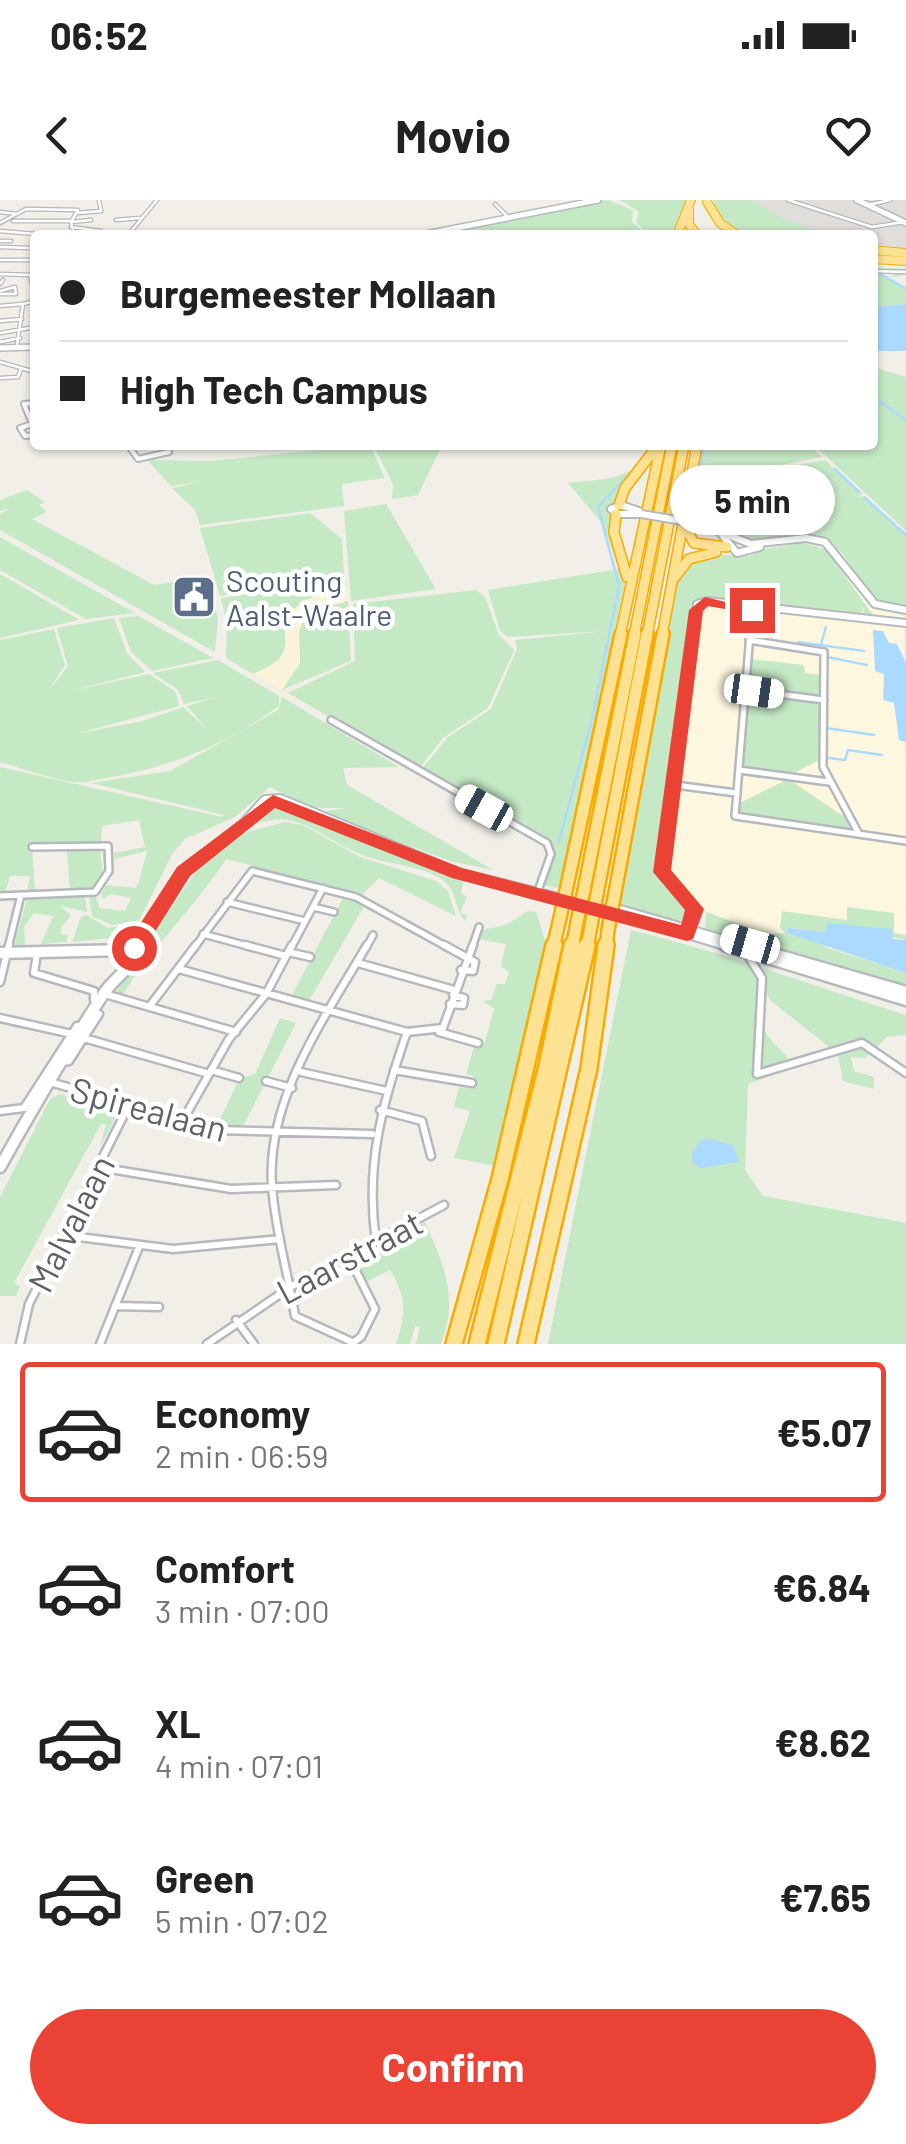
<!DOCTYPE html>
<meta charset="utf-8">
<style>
:root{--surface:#fff;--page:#f2f2f2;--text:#222;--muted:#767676;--line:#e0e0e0;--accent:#ea4335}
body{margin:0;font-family:Barlow,sans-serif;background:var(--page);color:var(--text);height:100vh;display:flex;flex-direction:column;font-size:38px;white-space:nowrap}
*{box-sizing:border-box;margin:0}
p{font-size:32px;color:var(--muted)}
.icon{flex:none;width:55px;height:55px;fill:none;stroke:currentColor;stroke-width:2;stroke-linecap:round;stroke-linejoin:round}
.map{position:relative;height:1144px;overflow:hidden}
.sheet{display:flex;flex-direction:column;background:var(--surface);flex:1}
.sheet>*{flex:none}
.hud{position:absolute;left:30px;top:30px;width:848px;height:220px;border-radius:10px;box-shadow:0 2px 8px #0004;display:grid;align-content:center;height:220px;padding:0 30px;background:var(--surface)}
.end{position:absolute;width:45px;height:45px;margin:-22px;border:12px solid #ea4335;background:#fff;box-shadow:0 0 0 5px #fff}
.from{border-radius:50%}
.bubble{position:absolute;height:70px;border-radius:35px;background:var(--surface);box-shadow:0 2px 8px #0004;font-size:32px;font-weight:700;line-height:70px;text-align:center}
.car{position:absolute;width:30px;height:60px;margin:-30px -15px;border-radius:12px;box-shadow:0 0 8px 2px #0007;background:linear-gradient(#fff 24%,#345 0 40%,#fff 0 76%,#345 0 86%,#fff 0)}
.hud b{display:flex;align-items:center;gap:35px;height:95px;font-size:38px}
.hud b+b{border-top:2px solid var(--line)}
.hud i{width:25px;height:25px;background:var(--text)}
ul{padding:18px 0 0;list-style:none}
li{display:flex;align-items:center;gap:30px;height:140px;margin:0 20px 15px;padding:0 10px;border:5px solid transparent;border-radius:10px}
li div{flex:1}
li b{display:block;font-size:38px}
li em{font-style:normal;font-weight:700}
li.active{border-color:var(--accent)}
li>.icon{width:90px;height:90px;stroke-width:1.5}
.action{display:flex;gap:20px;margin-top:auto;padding:20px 30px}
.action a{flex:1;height:115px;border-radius:60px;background:var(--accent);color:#fff;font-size:40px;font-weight:700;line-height:115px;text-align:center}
.status{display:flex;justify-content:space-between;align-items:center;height:70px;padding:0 50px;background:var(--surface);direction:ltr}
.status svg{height:28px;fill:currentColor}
header{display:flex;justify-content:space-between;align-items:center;height:130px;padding:0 30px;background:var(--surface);font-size:45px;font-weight:700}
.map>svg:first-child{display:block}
.commercial{fill:#fef7e0}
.industrial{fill:#e0deda}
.green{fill:#c5e8c5}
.sand{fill:#fbf3d9}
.water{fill:#aadaff}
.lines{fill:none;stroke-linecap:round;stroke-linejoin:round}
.stream{stroke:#aadaff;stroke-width:2.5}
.street-far3-casing{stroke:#b5b8bc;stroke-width:5}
.street-far2-casing{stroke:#b5b8bc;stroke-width:8}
.street-far1-casing{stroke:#b5b8bc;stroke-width:10}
.street-casing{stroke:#b5b8bc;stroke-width:11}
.secondary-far3-casing{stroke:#b6babf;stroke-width:8}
.secondary-far2-casing{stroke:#b6babf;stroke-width:10}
.secondary-far1-casing{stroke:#b6babf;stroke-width:12}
.secondary-casing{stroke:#b6babf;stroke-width:15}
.highway-far3-casing{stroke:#f9ab00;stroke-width:10}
.highway-far2-casing{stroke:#f9ab00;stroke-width:12}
.highway-far1-casing{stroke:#f9ab00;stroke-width:16}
.highway-casing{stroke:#f9ab00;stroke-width:20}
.street-far3{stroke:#fff;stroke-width:2.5}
.street-far2{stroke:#fff;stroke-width:4}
.street-far1{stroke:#fff;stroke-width:5}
.street{stroke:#fff;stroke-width:6}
.secondary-far3{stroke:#fff;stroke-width:5}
.secondary-far2{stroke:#fff;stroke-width:6}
.secondary-far1{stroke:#fff;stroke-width:8}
.secondary{stroke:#fff;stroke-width:10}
.highway-far3{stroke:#fde293;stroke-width:8}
.highway-far2{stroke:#fde293;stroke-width:9}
.highway-far1{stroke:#fde293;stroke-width:11}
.highway{stroke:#fde293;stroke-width:15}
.secondary-bridge-casing{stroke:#b6babf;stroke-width:10;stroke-linecap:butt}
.highway-bridge-casing{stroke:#f9ab00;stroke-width:16;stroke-linecap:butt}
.secondary-bridge{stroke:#fff;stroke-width:6}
.highway-bridge{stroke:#fde293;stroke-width:11}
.route{fill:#ea4335}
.labels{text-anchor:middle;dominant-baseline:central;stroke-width:9;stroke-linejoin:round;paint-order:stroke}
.service-label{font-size:30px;fill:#4e5e75;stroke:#fff;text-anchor:start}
.near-street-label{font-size:35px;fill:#5f6368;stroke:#fff}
</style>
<div class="status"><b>06:52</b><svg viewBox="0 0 49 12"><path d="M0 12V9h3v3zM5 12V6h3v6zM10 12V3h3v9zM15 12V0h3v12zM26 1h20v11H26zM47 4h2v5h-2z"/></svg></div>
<header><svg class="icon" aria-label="back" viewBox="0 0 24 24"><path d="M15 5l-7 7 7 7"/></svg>Movio<svg class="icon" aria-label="heart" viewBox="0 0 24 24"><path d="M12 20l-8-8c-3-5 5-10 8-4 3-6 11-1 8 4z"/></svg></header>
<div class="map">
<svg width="906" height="1144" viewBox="0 0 906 1144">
<rect width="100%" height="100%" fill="#f1efe8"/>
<!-- commercial -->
<path class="commercial" d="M903 332 906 745 767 733 717 718 716 713 636 697 688 372 769 358 754 335Z"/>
<!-- industrial -->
<path class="industrial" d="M748 0H906V48L873 44 872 35H833L793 25Z"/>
<!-- green -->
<path class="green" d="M608 0 633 10 632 22 641 29 619 35H429L512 15Z
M620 0H687L674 35H626L644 30 636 22 639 12Z
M713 0H750L790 22 832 35C785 35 732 51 713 0Z
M872 68H906V75L892 77 896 72H877L906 89V104L873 107Z
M873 167 906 177V331L814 245H872Z
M370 245 385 278 342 284 344 306 200 325 195 310 172 288 200 282 171 286 147 260 210 261Z
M373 245H442L418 295 392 299 393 284Z
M649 245H655L626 284 615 316 625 383 559 688 542 685 553 655 550 644 421 570 448 537 491 509 517 449 515 440 607 431 508 437 500 431 488 390 619 369 602 323 568 283C600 279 638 282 649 245Z
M700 245H809L822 257 755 270 752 274 808 329 794 309 756 275 760 273H754L825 260 863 294 857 297 865 296 906 335V409C848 402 862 356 825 342 805 333 776 347 755 343 732 339 711 323 688 318Z
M27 290 45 302 39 305 47 312 32 319 154 385 206 377 218 418 215 452 0 330V314L11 308 0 311V300Z
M386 304 436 389 351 401 344 311Z
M310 313 342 339 344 376 220 396 200 328Z
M0 337 135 413 86 419 0 370Z
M804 343 826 349 873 415 863 418 864 405 861 418 706 400 695 403 657 675 687 710V717L677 723 617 708 680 369 707 354 750 356 762 349Z
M0 374 78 419 79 420 0 438Z
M343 378 346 386 314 395 284 425C289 456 280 462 253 474L226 458 227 424 221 398Z
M476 390 485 397 499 435 514 450 488 508 443 538 419 569 288 493 355 461 353 404Z
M348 401 351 461 282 490 300 463 299 431 307 412Z
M139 416 213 458 152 471 131 452 119 418Z
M114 418 127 453 145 472 67 492 149 474 176 492 179 506 75 534 143 521 183 507 207 529 187 506 217 497 184 504 178 490 153 473 218 460 279 496V506C214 552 161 570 84 582 67 585 19 567 0 562V440L54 429 65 465 47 493 68 466 57 428Z
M750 459 804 465 805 473 821 475 820 496 753 489 748 486Z
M750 493 821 502V559L790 575 743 568Z
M282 497 399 567 343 568 347 585 493 670 450 661 321 612 346 608H313L270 587 235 617 185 639 172 654 139 721 112 725 92 716 89 697 95 695 100 708 125 711 131 698 111 694 103 699 101 693 106 685 135 688 138 685 147 651 114 659V653L145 647 139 620 102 626 101 642 32 646 35 692 27 693 30 676H10L5 694H0V567L222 617 224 615 91 583 170 571 278 510Z
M788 579 849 620 853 629 738 612V604Z
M277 603 397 654 460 675 464 679 461 693 467 697 460 713 468 715 465 721C454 710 458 692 444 681 425 666 394 665 371 658 315 640 300 598 235 633L264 606Z
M285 622 303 625 360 657 436 681 448 691 456 716 379 678 361 696 259 669 249 671 251 665 226 659C195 707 152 747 122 796L115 794 131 769 144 763 146 744 201 665 243 633Z
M100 649 103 676 97 689 70 691 67 650Z
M344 696 365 705 307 804 290 799Z
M85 697 87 712 60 706 71 715 61 728V734L68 735 66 742 41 744 53 716 34 713 24 727 25 745H14L27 699Z
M847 707 894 713V733L906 735V740L827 724V732L788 728 827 748 906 773V790L705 728 706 712 767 734 786 733 780 728 782 711 847 720Z
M528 711 536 712 547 746 496 966 454 958 470 911 454 907 459 887 471 889 474 876 466 874 475 844 484 845 494 809 483 801 491 800 497 784H505L509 772 501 766 506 744 478 739 482 730 506 725Z
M87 715 107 728 138 723 131 736 72 742 81 717Z
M631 730C725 753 814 786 906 815V835L887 837 865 858 851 857 854 871 874 877V889L843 881 838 854 771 801 761 785C758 824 759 830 787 856L789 869 748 884 745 970 763 996 906 1023V1144H548Z
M280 818 296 823 243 926 217 925 240 878 255 874Z
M59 894 119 910 100 947 106 924H101L14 1083 20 1086 16 1096H0V997L50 899Z
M425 1022C444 1065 459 1098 441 1144H416L420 1127 415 1126 410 1144H396C406 1115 407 1097 390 1070L366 1082 355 1061Z"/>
<!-- sand -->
<path class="sand" d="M346 386 348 401 307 412 299 431 300 463 282 490 253 474C262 470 275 466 281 459 290 448 284 441 285 429 286 401 325 392 346 386Z"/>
<!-- water -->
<path class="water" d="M906 104V151H873V107Z
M873 430 883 431 889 443 897 444 906 463V555V542L899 540 894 503 883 500 884 474 875 471Z
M827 723 892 729 893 739 906 740V773L787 733 788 728 826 732Z
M709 939 733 945 739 962 701 968 693 964 692 954 700 941Z"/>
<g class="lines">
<!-- stream -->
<path class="stream" d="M879 73 906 89
M872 196 906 220
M704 245 693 312 713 317
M647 253 650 245
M835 269 859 292
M865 298 895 325
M897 327 906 335
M798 442 864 451
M821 444 826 427
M827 457 867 465
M826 528 874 535
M829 558 845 560 848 550 882 555
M559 641 592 519 619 386 598 307 636 267"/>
<defs>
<path id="street-far3" d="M788 0 872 27 904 22
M495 4 506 15
M868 5 890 0
M0 12 17 14
M77 13 101 11 99 0
M116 20 140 18
M13 21H71
M71 22 91 20
M0 23 26 9 78 10 71 22 74 35
M71 27 101 31 98 35
M0 31 48 35
M128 35 157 0
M0 41H11
M0 47 29 48
M0 60H35
M872 71 906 72
M0 74 30 75 35 96
M0 84 3 80
M0 91 15 87 16 94
M0 94H16
M0 106 22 104
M0 121 22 119
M0 133 35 127
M0 142 20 138
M17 145 23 104 35 101
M0 162 35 172
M1 178 18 177 21 169"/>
<path id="street-far2" d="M35 203 24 204 35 231
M35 223 20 228 25 236 35 235
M128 245 138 259 169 252
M750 436 752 406"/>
<path id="street-far1" d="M750 434 735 616 906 641
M749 440 824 452 823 567 859 634
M746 490 824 500
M331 520 547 643 551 654 538 691
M739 570 829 582
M675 585 736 593
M0 696 95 692 109 671 108 646 32 647
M227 702 305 721
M313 707 334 712
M203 734 255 748
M8 748 21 695
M194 748 252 671 356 697 449 748
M291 748 323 688
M366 748 373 735
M472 748 479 727"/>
<path id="street" d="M245 745 286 756
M444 745 475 762 473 771 461 770
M288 752 310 757
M37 753 34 773 94 791V800
M750 759 762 778 757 874 862 843 906 873
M358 763 454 790
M179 769 407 832
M0 782 9 745
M105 794 236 832
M450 804 463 805 464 798 453 795
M149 807 196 745
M0 818 72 834
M439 832 478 843
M84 838 209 874
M63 862 69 861 99 814 94 813
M211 870 239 878
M394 870 472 883
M301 872 387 891
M266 881 292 888
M50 882 217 930 372 934
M380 910 422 921 431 956
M0 911 24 908 77 826
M183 920 229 839 266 794 292 745
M98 967 231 989 336 985
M63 1035 173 1049 280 1039
M376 1042C365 965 382 904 407 832L443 828 473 745
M349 1057 375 1109 361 1137 351 1144
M115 1106 159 1107
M236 1120 254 1144
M352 1142 295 1116C288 1073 275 1030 272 986 266 898 325 818 367 745
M20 1144 29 1104 129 905
M100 1144 139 1047
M207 1144 292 1086 444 1005"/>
<path id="secondary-far3" d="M857 0 906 23
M421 35 598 0
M0 148 35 147"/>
<path id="secondary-far2" d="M641 314H617L611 309 621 305 642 312
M690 320 751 344 806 338 825 342 875 404 906 410
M722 335 737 353 760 347
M693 436 697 404 707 401 906 423"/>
<path id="secondary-far1" d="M246 621 265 600 280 599 458 673 619 713 734 748
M617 709 752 748
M687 734 695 709 662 672 693 434
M130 748 183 672 247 621
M140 748 144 732"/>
<path id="secondary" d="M725 745 906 800
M743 745 906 792
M0 753 125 750
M120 755 122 761
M0 967C33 908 67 850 104 793 116 776 136 765 141 745"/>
<path id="highway-far3" d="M707 2 720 23 737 35
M689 10V24L697 35
M677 35 691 0
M872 50 906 53
M872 59 906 61"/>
<path id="highway-far2" d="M619 305 625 288 655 249
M686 306 697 245
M616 314 614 332 627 377
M684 324 694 343 727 347
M675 377 689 359 716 352
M620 436 661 245
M634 436 672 245
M647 436 684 245
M662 436 687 302"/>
<path id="highway-far1" d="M567 686 621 434
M584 690 635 434
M597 694 647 434
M614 698 663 434
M553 748 560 718
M572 748 577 722
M587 748 591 726
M606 748 608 730"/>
<path id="highway" d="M454 1144 500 979 554 745
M477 1144 547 866 572 745
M496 1144 587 745
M526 1144 589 868 606 745"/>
</defs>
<!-- street-far3 casing -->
<use href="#street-far3" class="street-far3-casing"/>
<!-- street-far2 casing -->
<use href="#street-far2" class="street-far2-casing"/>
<!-- street-far1 casing -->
<use href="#street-far1" class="street-far1-casing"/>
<!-- street casing -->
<use href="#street" class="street-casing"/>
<!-- secondary-far3 casing -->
<use href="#secondary-far3" class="secondary-far3-casing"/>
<!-- secondary-far2 casing -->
<use href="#secondary-far2" class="secondary-far2-casing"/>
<!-- secondary-far1 casing -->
<use href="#secondary-far1" class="secondary-far1-casing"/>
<!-- secondary casing -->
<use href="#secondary" class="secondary-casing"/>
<!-- highway-far3 casing -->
<use href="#highway-far3" class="highway-far3-casing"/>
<!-- highway-far2 casing -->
<use href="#highway-far2" class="highway-far2-casing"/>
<!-- highway-far1 casing -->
<use href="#highway-far1" class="highway-far1-casing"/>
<!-- highway casing -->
<use href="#highway" class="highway-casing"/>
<!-- street-far3 -->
<use href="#street-far3" class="street-far3"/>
<!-- street-far2 -->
<use href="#street-far2" class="street-far2"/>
<!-- street-far1 -->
<use href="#street-far1" class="street-far1"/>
<!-- street -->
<use href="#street" class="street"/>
<!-- secondary-far3 -->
<use href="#secondary-far3" class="secondary-far3"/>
<!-- secondary-far2 -->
<use href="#secondary-far2" class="secondary-far2"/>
<!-- secondary-far1 -->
<use href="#secondary-far1" class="secondary-far1"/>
<!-- secondary -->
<use href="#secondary" class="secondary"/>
<!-- highway-far3 -->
<use href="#highway-far3" class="highway-far3"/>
<!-- highway-far2 -->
<use href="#highway-far2" class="highway-far2"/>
<!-- highway-far1 -->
<use href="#highway-far1" class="highway-far1"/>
<!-- highway -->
<use href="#highway" class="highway"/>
<defs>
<path id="secondary-bridge" d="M641 314 689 322"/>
<path id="highway-bridge" d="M560 718 567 686
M577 722 584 690
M591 726 597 694
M608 730 614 698"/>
</defs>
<!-- secondary-bridge casing -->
<use href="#secondary-bridge" class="secondary-bridge-casing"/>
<!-- highway-bridge casing -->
<use href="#highway-bridge" class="highway-bridge-casing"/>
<!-- secondary-bridge -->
<use href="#secondary-bridge" class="secondary-bridge"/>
<!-- highway-bridge -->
<use href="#highway-bridge" class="highway-bridge"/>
</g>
<!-- route -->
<path class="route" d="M705 397 759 410 752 414 708 406 703 411 671 670 704 709 693 739 687 741 452 678 275 608 190 676 141 754H128V743L177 667 273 595 462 668 681 725 685 710 653 672 689 410Z"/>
<!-- icons -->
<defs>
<symbol id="civic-square" viewBox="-11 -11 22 22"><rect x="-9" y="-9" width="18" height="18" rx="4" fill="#5c6f8a" stroke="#fff"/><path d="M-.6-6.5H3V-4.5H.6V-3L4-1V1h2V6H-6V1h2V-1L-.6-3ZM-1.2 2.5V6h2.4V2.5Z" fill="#fff"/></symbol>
</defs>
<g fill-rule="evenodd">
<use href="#civic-square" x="169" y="372" width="50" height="50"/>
</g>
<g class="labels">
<!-- service labels -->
<g class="service-label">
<text x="226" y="380">Scouting<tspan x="226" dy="34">Aalst-Waalre</tspan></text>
</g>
<!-- near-street labels -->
<g class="near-street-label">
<text transform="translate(149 908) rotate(15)">Spirealaan</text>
<text transform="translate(70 1023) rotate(-63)">Malvalaan</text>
<text transform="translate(349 1056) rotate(-28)">Laarstraat</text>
</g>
</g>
</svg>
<i class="end from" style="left:134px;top:748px"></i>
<i class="end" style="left:752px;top:410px"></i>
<div class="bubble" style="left:670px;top:265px;width:165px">5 min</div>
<i class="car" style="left:754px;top:491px;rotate:98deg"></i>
<i class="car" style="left:484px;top:608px;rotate:299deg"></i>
<i class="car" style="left:750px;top:744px;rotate:286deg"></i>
<div class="hud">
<b><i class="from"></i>Burgemeester Mollaan</b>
<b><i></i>High Tech Campus</b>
</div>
</div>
<section class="sheet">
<ul>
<li class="active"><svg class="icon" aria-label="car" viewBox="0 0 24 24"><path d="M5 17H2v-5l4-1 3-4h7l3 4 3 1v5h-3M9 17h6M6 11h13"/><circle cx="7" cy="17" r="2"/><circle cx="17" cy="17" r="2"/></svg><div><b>Economy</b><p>2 min · 06:59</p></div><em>€5.07</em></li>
<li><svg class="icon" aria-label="car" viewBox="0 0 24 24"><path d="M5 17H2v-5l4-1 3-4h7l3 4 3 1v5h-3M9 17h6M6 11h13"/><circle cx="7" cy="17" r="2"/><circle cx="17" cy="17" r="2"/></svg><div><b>Comfort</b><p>3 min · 07:00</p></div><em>€6.84</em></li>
<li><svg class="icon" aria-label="car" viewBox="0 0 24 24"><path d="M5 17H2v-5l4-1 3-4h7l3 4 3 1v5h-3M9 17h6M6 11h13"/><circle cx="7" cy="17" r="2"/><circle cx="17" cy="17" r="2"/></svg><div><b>XL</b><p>4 min · 07:01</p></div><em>€8.62</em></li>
<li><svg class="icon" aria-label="car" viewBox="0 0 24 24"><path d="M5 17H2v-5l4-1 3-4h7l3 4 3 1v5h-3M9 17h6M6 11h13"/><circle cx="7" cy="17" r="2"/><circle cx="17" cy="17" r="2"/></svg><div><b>Green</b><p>5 min · 07:02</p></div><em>€7.65</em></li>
</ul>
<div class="action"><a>Confirm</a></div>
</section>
